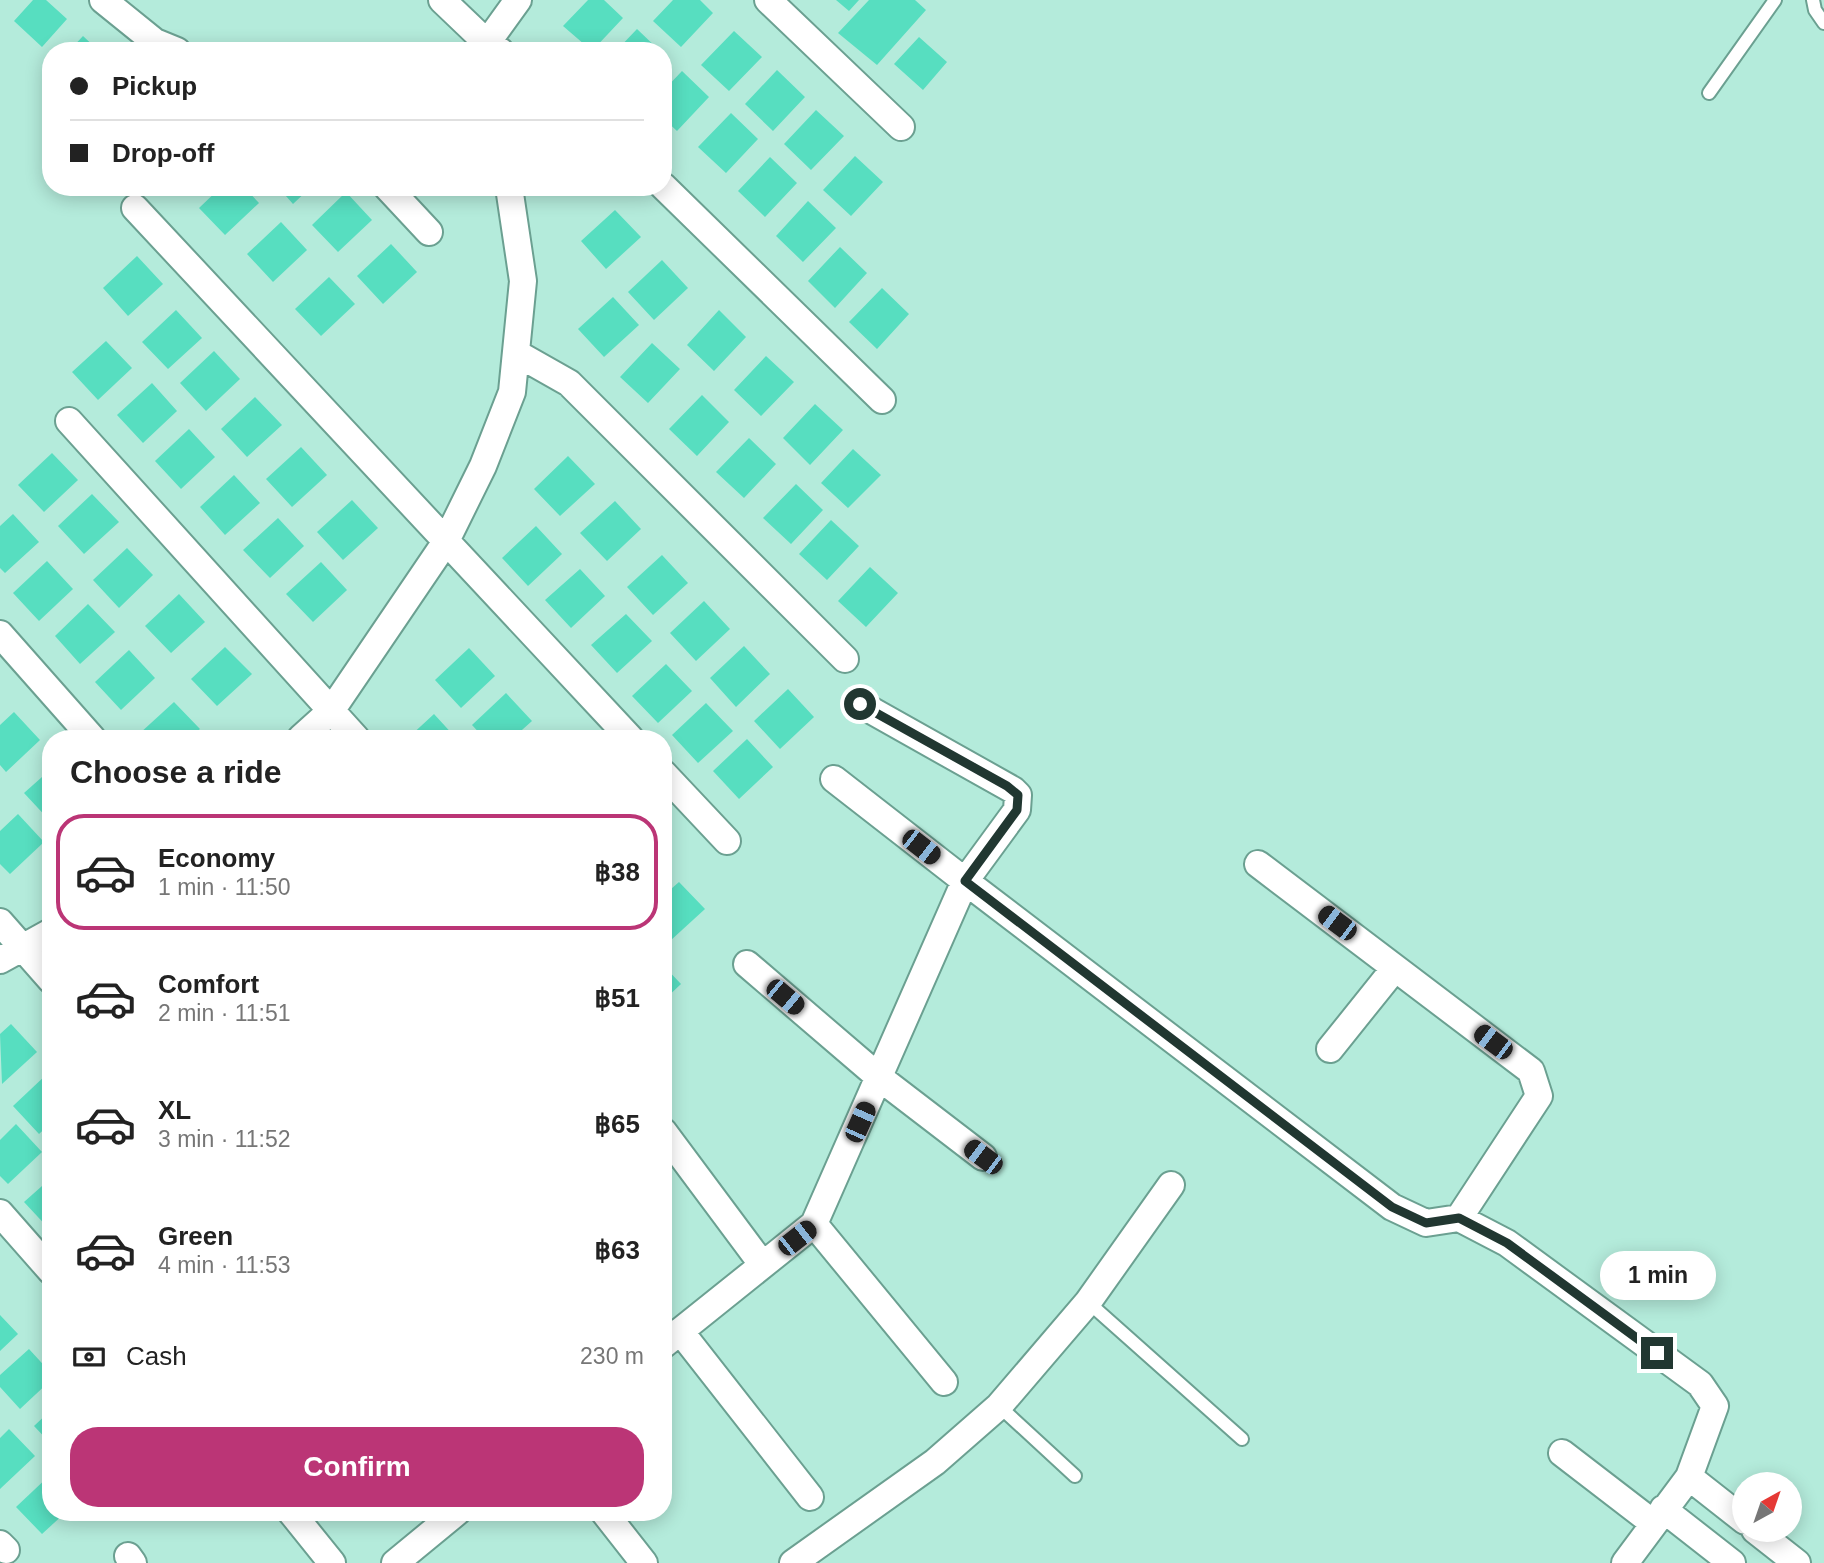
<!DOCTYPE html>
<meta charset="utf-8">
<style>
:root{--surface:#fff;--page:#f2f2f2;--text:#222;--muted:#767676;--line:#e0e0e0;--accent:#bb3576}
body{margin:0;font-family:Helvetica,sans-serif;background:var(--page);color:var(--text);height:100vh;display:flex;flex-direction:column;font-size:26px;white-space:nowrap}
*{box-sizing:border-box;margin:0}
p{font-size:23px;color:var(--muted)}
.icon{flex:none;width:38px;height:38px;fill:none;stroke:currentColor;stroke-width:2;stroke-linecap:round;stroke-linejoin:round}
.map{position:relative;flex:1;overflow:hidden}
.panel{position:absolute;left:42px;top:730px;width:630px;height:791px;display:flex;flex-direction:column;background:var(--surface);border-radius:28px;box-shadow:0 4px 18px #0003}
.panel>*{flex:none}
.hud{position:absolute;left:42px;top:42px;width:630px;height:154px;border-radius:28px;box-shadow:0 4px 18px #0003;display:grid;align-content:center;height:154px;padding:0 28px;background:var(--surface)}
.needle{width:46px;rotate:40deg}
.buttons{position:absolute;left:1732px;top:1472px;display:grid;gap:14px}
.buttons a{display:grid;place-items:center;width:70px;height:70px;border-radius:50%;background:var(--surface);box-shadow:0 4px 18px #0003;font-size:35px}
.end{position:absolute;width:32px;height:32px;margin:-16px;border:9px solid #213731;background:#fff;box-shadow:0 0 0 4px #fff}
.from{border-radius:50%}
.bubble{position:absolute;height:49px;border-radius:24px;background:var(--surface);box-shadow:0 4px 18px #0003;font-size:23px;font-weight:800;line-height:49px;text-align:center}
.car{position:absolute;width:21px;height:42px;margin:-21px -10px;border-radius:9px;box-shadow:0 0 5px 2px #0007;background:linear-gradient(#222 24%,#8ab4d8 0 40%,#222 0 76%,#8ab4d8 0 86%,#222 0)}
.hud b{display:flex;align-items:center;gap:24px;height:66px;font-size:26px}
.hud b+b{border-top:2px solid var(--line)}
.hud i{width:18px;height:18px;background:var(--text)}
ul{padding:0;list-style:none}
li{display:flex;align-items:center;gap:21px;height:116px;margin:0 14px 10px;padding:0 14px;border:4px solid transparent;border-radius:28px}
li div{flex:1}
li b{display:block;font-size:26px}
li em{font-style:normal;font-weight:800}
li.on{border-color:var(--accent)}
li>.icon{width:63px;height:63px;stroke-width:1.5}
h2{padding:0 28px;font-size:32px;line-height:84px}
.pay{display:flex;align-items:center;gap:18px;height:77px;padding:0 28px;font-size:26px}
.pay p{margin-inline-start:auto}
.button{display:flex;gap:14px;margin-top:auto;padding:14px 28px}
.button a{flex:1;height:80px;border-radius:28px;background:var(--accent);color:#fff;font-size:28px;font-weight:800;line-height:80px;text-align:center}
.map>svg:first-child{display:block}
.building{fill:#57dec0}
.lines{fill:none;stroke-linecap:round;stroke-linejoin:round}
.service-casing{stroke:#6ba091;stroke-width:16}
.minor-casing{stroke:#6ba091;stroke-width:30}
.service{stroke:#fff;stroke-width:12}
.minor{stroke:#fff;stroke-width:26}
.route{stroke:#213731;stroke-width:9}
</style>
<div class="map">
<svg width="1824" height="1563" viewBox="0 0 1824 1563">
<rect width="100%" height="100%" fill="#b4ebdb"/>
<!-- building -->
<path class="building" d="M33 0H46L67 19 42 47 14 21Z
M588 0H604L623 18 592 51 563 26Z
M673 0H700L713 13 681 47 653 21Z
M836 0H859L849 11Z
M869 0H915L926 10 877 65 838 33Z
M637 29 660 51H616Z
M734 31 762 57 729 91 701 65Z
M83 36 99 51H69Z
M919 37 947 62 923 90 894 64Z
M777 70 805 97 773 131 745 104Z
M682 71 709 97 677 131 663 118V91Z
M816 110 844 136 811 170 784 144Z
M731 113 758 139 726 173 698 147Z
M855 156 883 182 851 216 823 190Z
M770 157 797 183 765 217 738 191Z
M221 187H244L259 203 225 235 199 208Z
M278 187H311L293 204Z
M346 192 372 220 338 252 312 225Z
M808 201 836 228 803 262 776 236Z
M615 210 641 237 606 269 581 241Z
M281 222 307 250 273 282 247 254Z
M391 244 417 272 383 304 357 276Z
M840 247 867 273 835 308 808 281Z
M137 256 163 284 128 316 103 288Z
M662 260 688 288 654 320 628 292Z
M329 277 355 304 321 336 295 309Z
M882 288 909 314 877 349 849 322Z
M613 297 639 325 604 357 578 329Z
M176 310 202 338 168 369 142 342Z
M719 310 746 337 714 371 687 345Z
M106 341 132 368 98 400 72 372Z
M652 343 680 369 648 403 620 377Z
M214 351 240 379 206 411 180 383Z
M766 356 794 382 761 416 734 390Z
M152 383 177 411 143 443 117 415Z
M702 395 729 422 697 456 669 429Z
M255 397 282 425 247 457 221 429Z
M815 404 843 430 810 465 783 438Z
M189 429 215 457 181 489 155 461Z
M749 438 776 464 744 498 716 472Z
M301 447 327 475 292 507 266 479Z
M853 449 881 475 848 508 821 483Z
M52 453 78 480 44 512 18 485Z
M568 456 595 484 560 516 534 489Z
M234 475 260 503 225 535 200 507Z
M796 484 823 510 791 544 763 518Z
M92 494 119 522 84 554 58 526Z
M352 500 378 528 343 560 317 532Z
M615 501 641 529 607 561 580 533Z
M13 514 39 542 5 573 0 568V526Z
M278 518 304 546 270 578 243 550Z
M831 520 859 546 827 580 799 554Z
M536 526 562 554 528 586 502 558Z
M127 548 153 575 119 608 93 580Z
M662 555 688 583 653 615 627 587Z
M47 561 73 589 39 621 13 593Z
M321 562 347 590 313 622 286 594Z
M870 567 898 593 866 627 838 601Z
M580 569 605 596 571 628 545 600Z
M179 594 205 622 171 653 145 626Z
M704 601 730 629 696 661 670 633Z
M88 604 115 632 80 664 55 636Z
M626 614 652 641 617 673 591 645Z
M744 646 770 674 736 707 710 678Z
M225 647 252 674 217 706 191 679Z
M469 648 495 676 461 708 435 680Z
M129 650 155 678 121 710 95 682Z
M666 664 692 691 658 723 632 696Z
M788 689 814 717 780 749 754 721Z
M506 693 532 721 513 738H484L472 725Z
M174 702 200 729 190 738H144L139 734Z
M706 703 733 731 698 763 672 735Z
M14 712 40 740 6 772 0 765V725Z
M434 714 456 738H408Z
M747 739 773 767 739 799 713 771Z
M51 769V822L24 793Z
M18 814 44 842 10 874 0 864V831Z
M679 882 705 909 670 941 663 934V896Z
M663 965 681 984 663 1001Z
M11 1024 37 1052 2 1084 0 1034Z
M47 1074 51 1078V1123L39 1134 13 1106Z
M16 1124 42 1152 8 1184 0 1176V1140Z
M51 1178V1231L24 1202Z
M0 1315 18 1334 0 1351Z
M29 1349 51 1373V1380L20 1409 0 1387V1375Z
M51 1410V1444L34 1426Z
M9 1429 35 1456 0 1489V1438Z
M51 1474V1512H66L42 1534 16 1507Z"/>
<g class="lines">
<defs>
<path id="service" d="M1813 0 1815 10 1824 23
M1709 93 1775 0
M1088 1302 1242 1439
M999 1406 1075 1476"/>
<path id="minor" d="M103 0 155 42 177 51
M442 0 487 43 488 51
M768 0 901 127
M500 51 487 43 518 0
M663 186 882 400
M387 187 429 232
M135 208 630 738
M516 353 569 383 845 659
M69 421 356 738
M0 634 92 738
M301 738 331 711 445 543 483 466 512 392 523 281 509 187
M663 773 727 841
M834 779 965 881 1017 810 1018 795 1013 790 860 704
M1258 864 1531 1071 1539 1096 1459 1218
M0 922 51 980
M0 960 51 932
M747 964 880 1078 983 1157
M1330 1049 1395 968
M663 1131 762 1264
M0 1213 51 1271
M814 1224 944 1382
M680 1331 810 1497
M663 1345 814 1224 965 881 1392 1207 1426 1223 1459 1218 1507 1243 1700 1384 1715 1406 1689 1477 1625 1563
M1562 1453 1653 1523
M1689 1477 1745 1521
M1663 1509 1732 1563
M291 1512 332 1563
M604 1512 644 1563
M1755 1530 1797 1563
M0 1544 6 1550
M128 1556 133 1563
M395 1563 457 1512
M793 1563 935 1462 999 1406 1088 1302 1171 1185"/>
</defs>
<!-- service casing -->
<use href="#service" class="service-casing"/>
<!-- minor casing -->
<use href="#minor" class="minor-casing"/>
<!-- service -->
<use href="#service" class="service"/>
<!-- minor -->
<use href="#minor" class="minor"/>
</g>
<g class="lines">
<!-- route -->
<path class="route" d="M860 704 1007 786 1018 795 1017 810 965 881 1392 1207 1426 1223 1459 1218 1507 1243 1657 1353"/>
</g>
</svg>
<div class="buttons">
<a><svg class="needle" viewBox="-14 -14 28 28"><path d="M0-13l5 13h-10z" fill="#e53935"/><path d="M0 13l5-13h-10z" fill="#767676"/></svg></a>
</div>
<i class="end from" style="left:860px;top:704px"></i>
<i class="end" style="left:1657px;top:1353px"></i>
<div class="bubble" style="left:1600px;top:1251px;width:116px">1 min</div>
<i class="car" style="left:921px;top:847px;rotate:128deg"></i>
<i class="car" style="left:1337px;top:923px;rotate:307deg"></i>
<i class="car" style="left:785px;top:997px;rotate:130deg"></i>
<i class="car" style="left:1493px;top:1042px;rotate:307deg"></i>
<i class="car" style="left:860px;top:1122px;rotate:24deg"></i>
<i class="car" style="left:983px;top:1157px;rotate:307deg"></i>
<i class="car" style="left:797px;top:1238px;rotate:52deg"></i>
<div class="hud">
<b><i class="from"></i>Pickup</b>
<b><i></i>Drop-off</b>
</div>
<section class="panel">
<h2>Choose a ride</h2>
<ul>
<li class="on"><svg class="icon" aria-label="car" viewBox="0 0 24 24"><path d="M5 17H2v-5l4-1 3-4h7l3 4 3 1v5h-3M9 17h6M6 11h13"/><circle cx="7" cy="17" r="2"/><circle cx="17" cy="17" r="2"/></svg><div><b>Economy</b><p>1 min · 11:50</p></div><em>฿38</em></li>
<li><svg class="icon" aria-label="car" viewBox="0 0 24 24"><path d="M5 17H2v-5l4-1 3-4h7l3 4 3 1v5h-3M9 17h6M6 11h13"/><circle cx="7" cy="17" r="2"/><circle cx="17" cy="17" r="2"/></svg><div><b>Comfort</b><p>2 min · 11:51</p></div><em>฿51</em></li>
<li><svg class="icon" aria-label="car" viewBox="0 0 24 24"><path d="M5 17H2v-5l4-1 3-4h7l3 4 3 1v5h-3M9 17h6M6 11h13"/><circle cx="7" cy="17" r="2"/><circle cx="17" cy="17" r="2"/></svg><div><b>XL</b><p>3 min · 11:52</p></div><em>฿65</em></li>
<li><svg class="icon" aria-label="car" viewBox="0 0 24 24"><path d="M5 17H2v-5l4-1 3-4h7l3 4 3 1v5h-3M9 17h6M6 11h13"/><circle cx="7" cy="17" r="2"/><circle cx="17" cy="17" r="2"/></svg><div><b>Green</b><p>4 min · 11:53</p></div><em>฿63</em></li>
</ul>
<div class="pay"><svg class="icon" aria-label="cash" viewBox="0 0 24 24"><path d="M3 7h18v10H3z"/><circle cx="12" cy="12" r="2"/></svg>Cash<p>230 m</p></div>
<div class="button"><a>Confirm</a></div>
</section>
</div>
